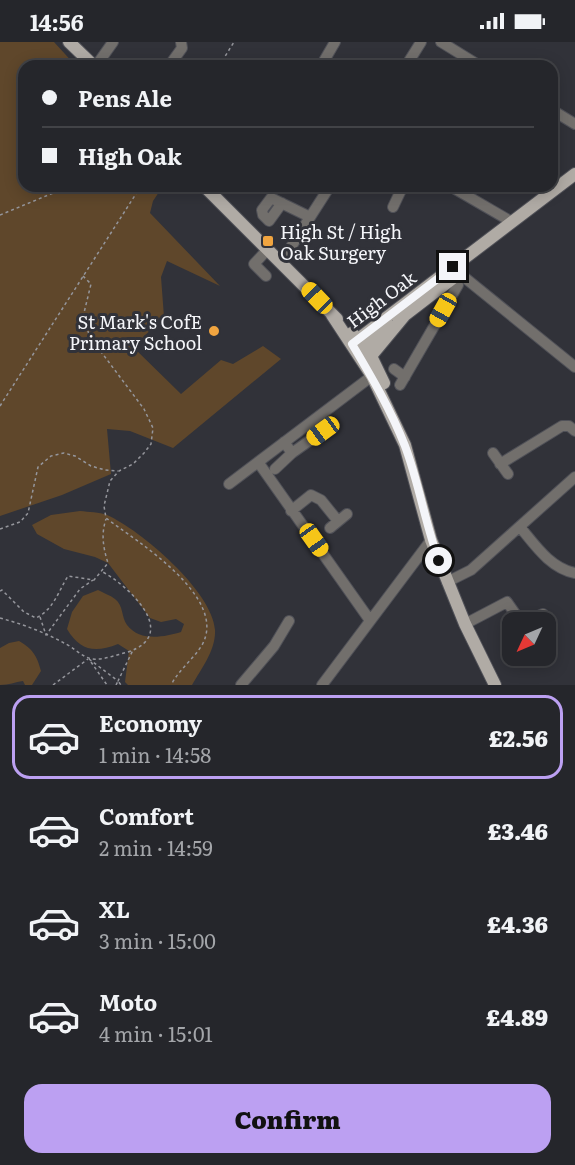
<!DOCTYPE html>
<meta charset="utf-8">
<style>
:root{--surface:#25262b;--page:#2d2e33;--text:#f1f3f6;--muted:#a3a5a9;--line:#424347;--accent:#bca0f2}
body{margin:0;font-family:Literata,serif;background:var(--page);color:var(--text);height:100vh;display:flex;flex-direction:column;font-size:22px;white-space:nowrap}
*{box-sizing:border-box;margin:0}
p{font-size:20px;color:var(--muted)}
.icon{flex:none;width:33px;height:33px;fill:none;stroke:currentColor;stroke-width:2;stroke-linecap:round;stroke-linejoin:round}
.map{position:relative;height:643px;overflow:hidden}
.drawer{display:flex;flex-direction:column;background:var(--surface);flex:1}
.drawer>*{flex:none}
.guide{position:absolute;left:18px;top:18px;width:540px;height:132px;border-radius:18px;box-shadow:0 3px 15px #0003,0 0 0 2px var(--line);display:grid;align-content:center;height:132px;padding:0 24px;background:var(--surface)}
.needle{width:39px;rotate:226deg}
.fabs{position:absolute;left:502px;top:570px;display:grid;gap:12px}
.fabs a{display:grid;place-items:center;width:54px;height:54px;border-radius:12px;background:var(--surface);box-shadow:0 3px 15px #0003,0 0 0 2px var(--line);font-size:30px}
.end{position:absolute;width:27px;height:27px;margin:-14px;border:8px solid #f4f5f9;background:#111;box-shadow:0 0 0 3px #111}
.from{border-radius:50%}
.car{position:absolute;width:18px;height:36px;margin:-18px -9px;border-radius:8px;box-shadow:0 0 4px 2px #0007;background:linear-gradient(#f5c518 24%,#345 0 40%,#f5c518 0 76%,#345 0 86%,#f5c518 0)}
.guide b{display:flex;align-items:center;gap:21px;height:57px;font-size:22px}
.guide b+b{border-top:2px solid var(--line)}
.guide i{width:15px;height:15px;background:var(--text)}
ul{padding:10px 0 0;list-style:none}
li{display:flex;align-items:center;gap:18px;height:84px;margin:0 12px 9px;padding:0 12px;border:3px solid transparent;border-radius:18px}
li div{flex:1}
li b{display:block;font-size:22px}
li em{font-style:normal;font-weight:800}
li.active{border-color:var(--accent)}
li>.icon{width:54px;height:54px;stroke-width:1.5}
.action{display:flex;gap:12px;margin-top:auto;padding:12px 24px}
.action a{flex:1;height:69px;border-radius:18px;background:var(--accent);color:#111;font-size:24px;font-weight:800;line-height:69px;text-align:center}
.status{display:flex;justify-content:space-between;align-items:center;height:42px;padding:0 30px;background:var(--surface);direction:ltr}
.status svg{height:16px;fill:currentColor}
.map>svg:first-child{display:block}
.green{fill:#5f472b}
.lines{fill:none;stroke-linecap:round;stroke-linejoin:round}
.minor-casing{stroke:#505158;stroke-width:12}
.major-casing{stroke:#505158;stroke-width:14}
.path{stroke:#95969c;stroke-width:1.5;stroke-dasharray:3 3;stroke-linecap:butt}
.minor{stroke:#726f6c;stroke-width:10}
.major{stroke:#b0aba5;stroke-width:12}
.route{stroke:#f4f5f9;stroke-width:8}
.poi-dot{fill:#f1a540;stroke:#313239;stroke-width:2}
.labels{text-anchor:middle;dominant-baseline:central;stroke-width:6;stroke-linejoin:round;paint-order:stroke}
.poi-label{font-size:18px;fill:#f4f5f9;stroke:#313239;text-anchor:start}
.street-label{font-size:18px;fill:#f4f5f9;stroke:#313239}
</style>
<div class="status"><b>14:56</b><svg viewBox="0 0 49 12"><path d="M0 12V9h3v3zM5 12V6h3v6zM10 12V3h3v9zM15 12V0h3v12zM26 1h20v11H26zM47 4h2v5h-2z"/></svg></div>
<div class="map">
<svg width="575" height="643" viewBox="0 0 575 643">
<rect width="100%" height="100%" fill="#313239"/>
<!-- green -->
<path class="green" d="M0 0H54L76 24H24V144H163L153 159 150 171 220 244 167 219 161 235 164 275 133 305 181 352 221 318 233 322 263 304 281 317 173 406 130 389 107 387 111 432 62 453 0 474Z
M80 469C89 470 99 470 107 473 141 488 213 550 215 588 216 608 201 627 192 643H128L125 640 129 609 118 602C95 611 80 609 67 587L72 570 83 554 98 548C103 551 110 553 115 557 124 564 121 575 127 583 140 600 164 595 181 590L184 582 176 577 161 580 150 576 108 521 95 515 64 507 37 492 32 483 51 473Z
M19 599C33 607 37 614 41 629L32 643H25L23 639C15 640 9 643 0 643V606L9 601Z"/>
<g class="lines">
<defs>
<path id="minor" d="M441 0 480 24
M96 24 113 0
M169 24 182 6 181 0
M321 24 335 0
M406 24 421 0
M552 68 575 82
M450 144 512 180
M282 161 269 179 263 173 262 168 271 156 310 175
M393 165 403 144
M282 219 330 144
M459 231 575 325
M266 234 254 222 268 207
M394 327 405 335
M400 343 458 243
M284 400 292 411 323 389
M493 411 508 432
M258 420 369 577
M500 422 562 384H569L575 389
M275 427 292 411
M229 442 372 334
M291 469 311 453 321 458 338 479
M520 485C535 503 550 526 575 531
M330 486 347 472
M447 540 471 528 575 435
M525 580 543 572
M465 582 507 560 521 580
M241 643 274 604 289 579
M322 643 431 498"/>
<path id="major" d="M69 0 94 24
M204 144 337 277
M332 273 372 334 405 403 431 498 465 582 495 643
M352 291 371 314 384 341
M353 301 575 132
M357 305 364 304 389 284
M371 314 405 273 461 230"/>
</defs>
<!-- minor casing -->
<use href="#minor" class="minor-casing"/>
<!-- major casing -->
<use href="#major" class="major-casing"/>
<!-- path -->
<path class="path" d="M219 24 234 0
M0 173 70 144
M83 234 91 242 83 275 90 295 144 367 153 386 151 402 144 411 133 422 119 429 110 439 104 464 106 476C136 499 229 555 202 603 193 618 180 626 171 643
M0 364 141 144
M0 487 20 480 28 471 38 425 51 414 64 411 75 414 91 424 105 428 118 429
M0 549 2 548 24 570 36 576C54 567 58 550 68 534L94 538 108 521C103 505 101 492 106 477
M40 575 46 593 80 547 93 538
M0 576C22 582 44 590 64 601 73 605 82 615 92 617 104 618 116 613 128 610 181 592 128 543 101 529
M89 617 118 639 133 608
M91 620 107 643
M53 643 88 617
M116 643 118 639 121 643"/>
<!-- minor -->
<use href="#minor" class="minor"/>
<!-- major -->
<use href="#major" class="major"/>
</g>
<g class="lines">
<!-- route -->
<path class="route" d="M439 519C425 481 419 441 405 404 391 368 371 334 352 302L453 225"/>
</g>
<!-- markers -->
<g class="poi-dot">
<rect x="262" y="193" width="12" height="12" rx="3"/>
<circle cx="214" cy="289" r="6"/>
</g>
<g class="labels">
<!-- poi labels -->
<g class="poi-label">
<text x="280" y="189">High St / High<tspan x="280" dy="21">Oak Surgery</tspan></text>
<text x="202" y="279" text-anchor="end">St Mark's CofE<tspan x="202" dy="21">Primary School</tspan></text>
</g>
<!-- street labels -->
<g class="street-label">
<text transform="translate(381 257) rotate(-37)">High Oak</text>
</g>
</g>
</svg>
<div class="fabs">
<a><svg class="needle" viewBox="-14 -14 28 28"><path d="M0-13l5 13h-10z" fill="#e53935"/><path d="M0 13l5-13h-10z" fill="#a3a5a9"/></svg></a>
</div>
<i class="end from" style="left:439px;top:519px"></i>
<i class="end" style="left:453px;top:225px"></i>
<i class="car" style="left:317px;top:256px;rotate:316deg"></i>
<i class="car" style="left:443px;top:268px;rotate:209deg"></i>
<i class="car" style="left:323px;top:389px;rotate:234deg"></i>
<i class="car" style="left:314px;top:498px;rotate:145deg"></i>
<div class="guide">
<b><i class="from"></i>Pens Ale</b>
<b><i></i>High Oak</b>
</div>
</div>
<section class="drawer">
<ul>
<li class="active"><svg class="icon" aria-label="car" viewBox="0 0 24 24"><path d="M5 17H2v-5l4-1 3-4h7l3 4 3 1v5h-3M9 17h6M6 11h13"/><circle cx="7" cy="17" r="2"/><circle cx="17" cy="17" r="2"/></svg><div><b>Economy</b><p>1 min · 14:58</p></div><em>£2.56</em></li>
<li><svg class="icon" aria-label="car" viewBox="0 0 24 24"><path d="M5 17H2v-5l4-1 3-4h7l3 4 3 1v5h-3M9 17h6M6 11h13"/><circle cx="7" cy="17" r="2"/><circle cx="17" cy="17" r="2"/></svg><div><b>Comfort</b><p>2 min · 14:59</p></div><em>£3.46</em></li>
<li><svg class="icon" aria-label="car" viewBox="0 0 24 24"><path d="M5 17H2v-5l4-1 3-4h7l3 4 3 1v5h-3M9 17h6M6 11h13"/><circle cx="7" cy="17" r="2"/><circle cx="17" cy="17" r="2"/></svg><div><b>XL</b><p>3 min · 15:00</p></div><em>£4.36</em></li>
<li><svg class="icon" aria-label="car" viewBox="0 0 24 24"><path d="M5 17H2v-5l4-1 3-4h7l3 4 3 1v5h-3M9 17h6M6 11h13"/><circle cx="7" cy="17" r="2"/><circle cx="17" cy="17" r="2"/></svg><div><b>Moto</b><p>4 min · 15:01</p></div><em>£4.89</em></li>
</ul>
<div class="action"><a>Confirm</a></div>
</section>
